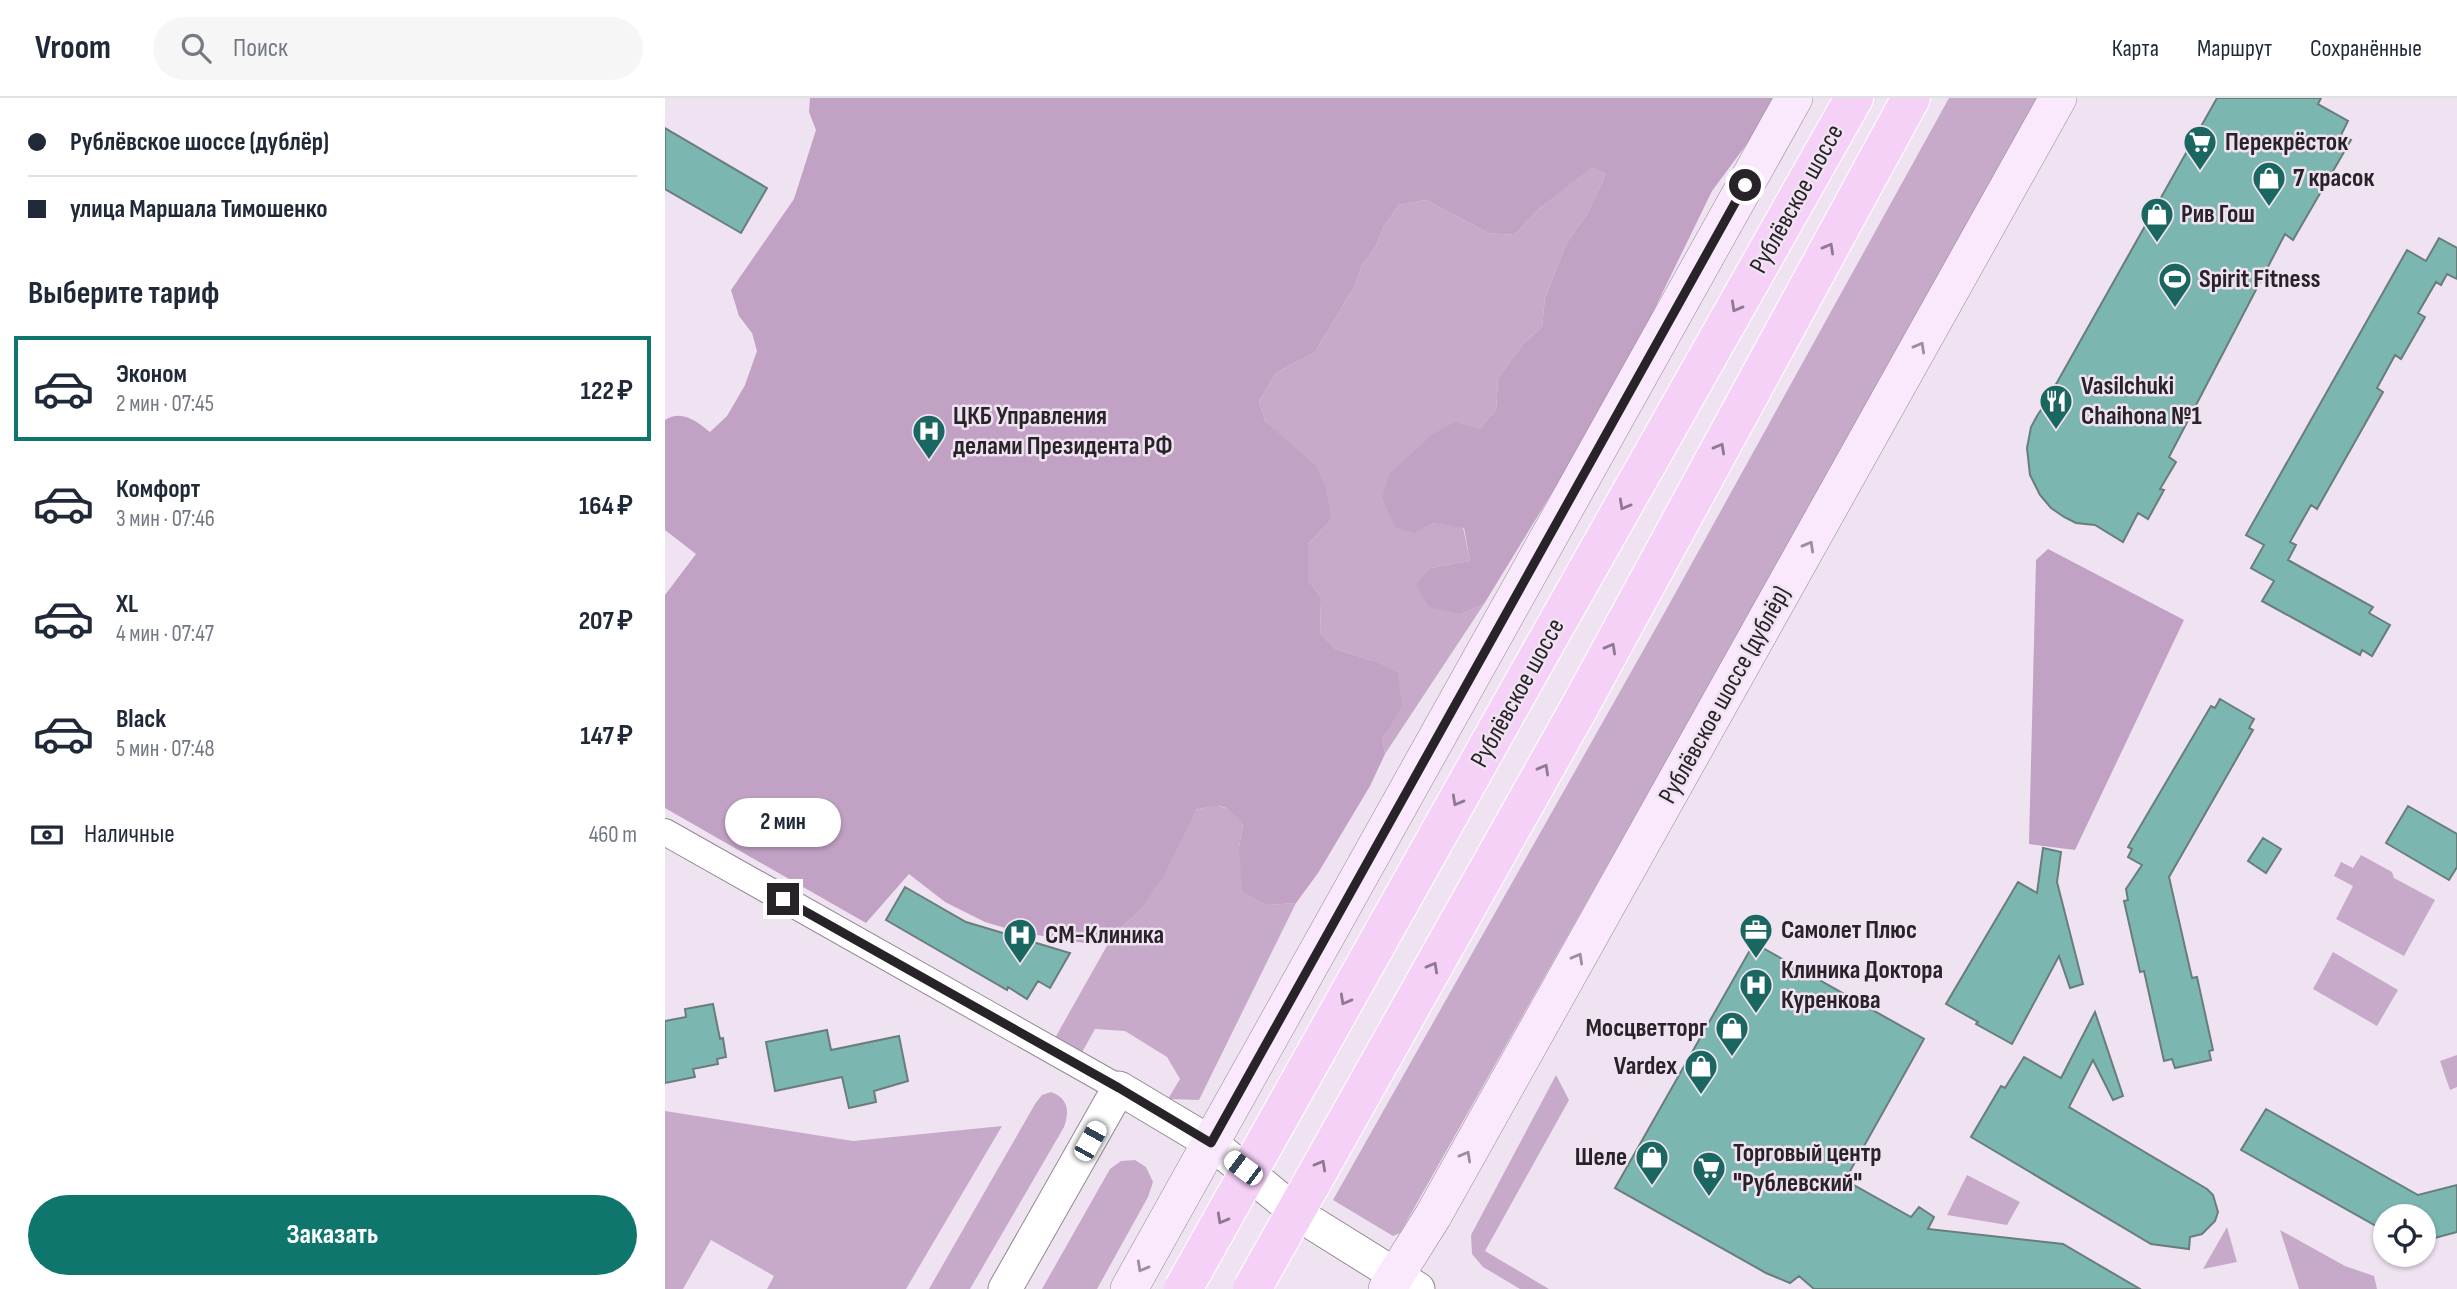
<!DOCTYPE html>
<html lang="ru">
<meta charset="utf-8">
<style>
:root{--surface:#fff;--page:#f6f6f7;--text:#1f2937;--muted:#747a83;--line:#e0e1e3;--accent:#0f766e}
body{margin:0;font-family:"Sofia Sans Condensed",sans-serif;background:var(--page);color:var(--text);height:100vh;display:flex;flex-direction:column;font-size:26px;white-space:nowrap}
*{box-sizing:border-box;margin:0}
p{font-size:23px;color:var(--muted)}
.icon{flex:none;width:38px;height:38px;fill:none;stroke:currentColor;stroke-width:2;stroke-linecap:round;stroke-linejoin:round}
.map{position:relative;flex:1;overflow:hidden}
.details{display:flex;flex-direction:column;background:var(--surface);width:665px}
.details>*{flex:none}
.guide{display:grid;align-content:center;height:154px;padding:0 28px;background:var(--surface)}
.controls{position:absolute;left:1708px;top:1106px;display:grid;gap:14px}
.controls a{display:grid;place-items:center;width:63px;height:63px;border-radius:50%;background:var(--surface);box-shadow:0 2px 5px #0004;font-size:35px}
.end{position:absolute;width:32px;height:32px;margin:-16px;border:9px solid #282328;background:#fff;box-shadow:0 0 0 4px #fff}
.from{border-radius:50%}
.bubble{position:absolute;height:49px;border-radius:24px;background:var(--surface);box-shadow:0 2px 5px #0004;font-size:23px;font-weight:700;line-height:49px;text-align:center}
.car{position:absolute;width:21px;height:42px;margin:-21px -10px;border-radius:9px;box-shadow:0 0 5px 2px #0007;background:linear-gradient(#fff 24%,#345 0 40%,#fff 0 76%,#345 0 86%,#fff 0)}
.guide b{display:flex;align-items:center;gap:24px;height:66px;font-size:26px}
.guide b+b{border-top:2px solid var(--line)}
.guide i{width:18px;height:18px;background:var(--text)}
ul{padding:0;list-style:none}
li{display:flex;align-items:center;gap:21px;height:105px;margin:0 14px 10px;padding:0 14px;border:4px solid transparent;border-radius:0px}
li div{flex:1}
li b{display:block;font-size:26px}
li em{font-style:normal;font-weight:700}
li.active{border-color:var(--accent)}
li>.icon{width:63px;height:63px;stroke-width:1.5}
h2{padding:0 28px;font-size:32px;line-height:84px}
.pay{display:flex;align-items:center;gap:18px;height:77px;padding:0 28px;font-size:26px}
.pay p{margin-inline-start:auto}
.action{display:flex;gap:14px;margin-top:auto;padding:14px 28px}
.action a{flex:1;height:80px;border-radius:42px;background:var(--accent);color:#fff;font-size:28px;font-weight:700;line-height:80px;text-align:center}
header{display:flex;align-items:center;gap:42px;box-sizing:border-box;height:98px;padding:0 35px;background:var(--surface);border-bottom:2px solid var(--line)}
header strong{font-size:33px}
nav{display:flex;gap:38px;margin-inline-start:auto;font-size:24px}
.search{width:490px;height:63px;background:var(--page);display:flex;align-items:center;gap:18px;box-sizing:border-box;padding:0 24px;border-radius:38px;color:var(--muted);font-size:26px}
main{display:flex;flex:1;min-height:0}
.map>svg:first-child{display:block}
.green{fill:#c7aac9}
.forest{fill:#c1a1c4}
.building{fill:#7cb6b0;stroke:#697d7b;stroke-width:2}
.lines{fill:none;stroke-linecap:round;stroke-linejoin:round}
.minor-casing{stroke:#948895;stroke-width:28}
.tertiary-casing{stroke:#948895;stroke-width:35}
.secondary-casing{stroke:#948895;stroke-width:38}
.primary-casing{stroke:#fff;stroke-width:40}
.minor{stroke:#fff;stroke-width:26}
.tertiary{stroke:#fff;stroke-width:33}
.secondary{stroke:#fae8fc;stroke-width:37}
.primary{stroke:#f5d1f8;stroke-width:38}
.primary-bridge-casing{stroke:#fff;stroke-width:40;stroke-linecap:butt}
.primary-bridge{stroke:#f5d1f8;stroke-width:38}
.oneway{stroke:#8e7a90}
.oneway2{stroke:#9c8f9d}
.route{stroke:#282328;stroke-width:9}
.labels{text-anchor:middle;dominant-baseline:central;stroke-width:5;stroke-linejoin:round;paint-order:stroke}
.poi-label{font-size:26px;font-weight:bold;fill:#282328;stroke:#f0e3f1;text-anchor:start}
.street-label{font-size:26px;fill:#282328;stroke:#f0e3f1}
</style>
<header>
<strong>Vroom</strong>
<div class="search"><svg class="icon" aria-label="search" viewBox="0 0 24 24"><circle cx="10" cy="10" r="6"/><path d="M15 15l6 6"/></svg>Поиск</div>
<nav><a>Карта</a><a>Маршрут</a><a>Сохранённые</a></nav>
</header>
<main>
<section class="details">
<div class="guide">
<b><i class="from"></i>Рублёвское шоссе (дублёр)</b>
<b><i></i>улица Маршала Тимошенко</b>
</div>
<h2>Выберите тариф</h2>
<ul>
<li class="active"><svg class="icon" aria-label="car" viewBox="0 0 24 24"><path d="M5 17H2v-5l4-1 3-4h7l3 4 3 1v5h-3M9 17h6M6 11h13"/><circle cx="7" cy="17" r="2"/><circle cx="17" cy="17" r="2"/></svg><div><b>Эконом</b><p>2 мин · 07:45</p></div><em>122 ₽</em></li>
<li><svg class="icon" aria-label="car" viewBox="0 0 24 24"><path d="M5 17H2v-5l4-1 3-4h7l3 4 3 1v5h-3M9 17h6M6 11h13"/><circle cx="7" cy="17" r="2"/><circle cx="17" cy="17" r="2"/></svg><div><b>Комфорт</b><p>3 мин · 07:46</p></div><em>164 ₽</em></li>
<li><svg class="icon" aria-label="car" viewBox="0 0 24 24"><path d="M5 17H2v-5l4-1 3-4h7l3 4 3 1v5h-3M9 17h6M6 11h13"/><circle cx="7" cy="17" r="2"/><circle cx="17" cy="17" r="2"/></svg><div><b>XL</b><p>4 мин · 07:47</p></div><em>207 ₽</em></li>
<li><svg class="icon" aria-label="car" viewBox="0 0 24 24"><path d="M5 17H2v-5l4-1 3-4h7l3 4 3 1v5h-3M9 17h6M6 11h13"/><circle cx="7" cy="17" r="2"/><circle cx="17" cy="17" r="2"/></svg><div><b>Black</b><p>5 мин · 07:48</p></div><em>147 ₽</em></li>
</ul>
<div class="pay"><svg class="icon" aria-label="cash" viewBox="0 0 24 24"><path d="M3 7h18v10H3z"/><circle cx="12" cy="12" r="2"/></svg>Наличные<p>460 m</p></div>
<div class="action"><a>Заказать</a></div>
</section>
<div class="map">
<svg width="1792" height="1191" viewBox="0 0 1792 1191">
<rect width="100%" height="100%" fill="#f0e3f1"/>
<!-- green -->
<path class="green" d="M1284 0H1375L735 1135 728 1138 668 1102 1001 512Z
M927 68 941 76 922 116 901 146 880 200 877 229 858 246 833 280 831 312 814 331 767 425 798 429 805 463 765 470 796 516 819 506 720 656 717 641 736 609 709 563 670 551 655 535 656 499 643 482V446L666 422 625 347 600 323 594 303 611 275 650 254 689 189 697 167 711 148 719 128 734 107 761 102 823 135 849 137 875 110Z
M549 707 568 712 578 727 574 749 602 807 631 805 534 1002 503 1001 515 981 502 959 460 933 430 931 416 956 390 940 448 837 474 813 531 712Z
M1696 757 1727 774 1729 780 1770 802 1739 858 1671 821 1688 788 1669 778 1676 764 1688 770Z
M1668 854 1733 892 1712 928 1648 891Z
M1792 957V989L1785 992 1775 963Z
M891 977 904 1002 820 1153 884 1191H855L818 1169 807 1156 806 1137Z
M386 994C403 1000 405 1013 399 1029L305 1191H264L370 1006 377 997Z
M0 1013 188 1043 337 1028 241 1191H102L109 1178 46 1142 18 1191H0Z
M470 1062 481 1069 488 1084 483 1099 432 1191H377L445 1071 456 1063Z
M1302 1077 1355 1104 1342 1127 1282 1117Z
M1562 1129 1572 1164 1538 1171Z
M1615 1132 1680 1168 1709 1178 1712 1191H1634Z"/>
<!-- forest -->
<path class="forest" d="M145 0H1110L1084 43 1047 93 951 290 819 506 796 516 764 509 751 487 765 470 805 463 799 430 767 425 750 435 731 430 717 400 724 376 768 336 790 324 814 331 831 312 833 280 858 246 877 229 880 200 901 146 922 116 941 76 927 69 875 110 849 137 823 135 761 102 734 107 719 128 711 148 697 167 689 189 650 254 611 275 594 303 600 323 652 369 661 390 666 422 643 446V482L656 499 655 535 670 551 709 563 733 575 737 609 717 641 720 656 705 688 653 775 631 805 602 807 577 793 574 749 578 727C563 706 555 705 531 712L498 779 474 813 448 837 425 846 354 834 320 824 280 804 244 776 201 825 0 710V497L31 456 0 432V322C17 311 32 324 45 334L62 318 80 287 92 253 87 235 74 218 66 192 129 101 151 32 144 14Z
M1383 451 1519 522 1410 752 1364 746 1371 462Z"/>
<!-- building -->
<path class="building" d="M1552 0H1656L1653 6 1683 23 1676 37 1686 42 1628 142 1620 136 1504 359 1511 364 1495 391 1499 392 1483 421 1473 415 1458 444 1430 427 1411 425 1399 419 1386 410 1375 397 1365 377 1362 350 1366 329 1372 318 1380 306 1391 296 1390 288Z
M0 30 102 90 76 135 0 91Z
M1774 140 1792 150V181L1782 176 1776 187 1771 184 1753 215 1760 219 1736 261 1730 257 1712 290 1718 294 1652 411 1646 407 1625 444 1631 447 1623 462 1708 509 1704 515 1725 527 1707 558 1697 552 1695 557 1597 503 1609 483 1586 470 1599 447 1581 437 1742 152 1761 163Z
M1555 601 1589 621 1584 630 1588 632 1504 779 1527 880 1532 879 1548 952 1544 953 1546 962 1510 970 1507 961 1499 963 1479 873 1475 874 1459 803 1463 802 1461 791 1477 767 1463 759 1467 751 1463 749 1546 608 1550 610Z
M1743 708 1792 736V769L1784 782 1721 745Z
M1598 740 1616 751 1601 775 1583 763Z
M1378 750 1396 754 1392 784 1418 886 1405 890 1394 858 1347 946 1311 926 1313 924 1281 906 1353 784 1372 795Z
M240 789 301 824 405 855 385 890 373 883 362 901 343 889 342 892 221 822Z
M1089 845 1259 941 1180 1082 1246 1119 1254 1109 1269 1119 1263 1131 1398 1146 1475 1191H1149L1134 1178 1125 1185 1101 1175 950 1090Z
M48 906 55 941 58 940 61 959 52 961 53 966 28 971 30 979 0 985V923L21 919 20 911Z
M1430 914 1458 998 1448 1002 1428 962 1404 1009 1542 1091 1548 1097 1553 1114 1550 1123 1537 1136 1525 1139 1524 1151 1486 1146 1306 1039 1336 988 1340 990 1359 959 1396 980Z
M162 932 166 952 234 938 243 983 209 993 211 1004 184 1010 177 979 110 993 101 944Z
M1601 1011 1753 1097 1792 1087V1134L1766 1141 1759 1118H1720V1133L1576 1052Z"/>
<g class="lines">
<defs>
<path id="minor" d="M0 734 454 990"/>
<path id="tertiary" d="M340 1191 454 990 546 1045 636 1118 753 1191"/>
<path id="secondary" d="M464 1191 1129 0
M722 1191 768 1118 1393 0"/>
<path id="primary" d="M861 580 1189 0
M914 610 1246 0"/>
</defs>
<!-- minor casing -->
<use href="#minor" class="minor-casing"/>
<!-- tertiary casing -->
<use href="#tertiary" class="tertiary-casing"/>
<!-- secondary casing -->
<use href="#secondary" class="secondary-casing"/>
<!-- primary casing -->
<use href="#primary" class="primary-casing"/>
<!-- minor -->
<use href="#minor" class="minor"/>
<!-- tertiary -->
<use href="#tertiary" class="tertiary"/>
<!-- secondary -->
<use href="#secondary" class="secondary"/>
<!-- primary -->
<use href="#primary" class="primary"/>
<defs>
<path id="primary-bridge" d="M518 1191 861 580
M587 1191 914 610"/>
</defs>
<!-- primary-bridge casing -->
<use href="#primary-bridge" class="primary-bridge-casing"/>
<!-- primary-bridge -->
<use href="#primary-bridge" class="primary-bridge"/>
</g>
<!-- one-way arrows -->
<defs><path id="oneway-chevron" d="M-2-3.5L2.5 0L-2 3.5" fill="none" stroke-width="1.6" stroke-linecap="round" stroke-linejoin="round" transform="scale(1.75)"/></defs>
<g class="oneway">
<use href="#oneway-chevron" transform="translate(1164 150) rotate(-61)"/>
<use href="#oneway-chevron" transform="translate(1071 209) rotate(119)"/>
<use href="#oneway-chevron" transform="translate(1055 350) rotate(-61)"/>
<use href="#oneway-chevron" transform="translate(959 407) rotate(119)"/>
<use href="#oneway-chevron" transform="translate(946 550) rotate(-61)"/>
<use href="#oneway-chevron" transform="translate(879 671) rotate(-61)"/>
<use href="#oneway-chevron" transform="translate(792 703) rotate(119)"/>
<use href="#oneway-chevron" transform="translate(768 869) rotate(-61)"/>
<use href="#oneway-chevron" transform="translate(680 902) rotate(119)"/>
<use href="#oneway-chevron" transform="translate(656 1067) rotate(-61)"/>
<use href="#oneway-chevron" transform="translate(557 1121) rotate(119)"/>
</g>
<g class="oneway2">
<use href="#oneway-chevron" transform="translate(1255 249) rotate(-61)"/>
<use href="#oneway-chevron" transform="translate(1144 448) rotate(-61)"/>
<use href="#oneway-chevron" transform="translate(913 860) rotate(-61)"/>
<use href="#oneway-chevron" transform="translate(801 1058) rotate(-61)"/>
<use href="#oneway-chevron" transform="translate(477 1169) rotate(119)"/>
</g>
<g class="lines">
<!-- route -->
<path class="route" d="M118 801 454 990 546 1045 1080 87"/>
</g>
<!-- icons -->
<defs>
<symbol id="supermarket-pin" viewBox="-11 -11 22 30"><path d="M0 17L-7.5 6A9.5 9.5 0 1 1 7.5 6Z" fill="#1a6660" stroke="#f0e3f1"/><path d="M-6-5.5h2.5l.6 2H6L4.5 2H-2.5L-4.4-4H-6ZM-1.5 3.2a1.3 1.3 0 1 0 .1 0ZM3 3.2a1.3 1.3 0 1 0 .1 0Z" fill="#fff"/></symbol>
<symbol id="shop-pin" viewBox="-11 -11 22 30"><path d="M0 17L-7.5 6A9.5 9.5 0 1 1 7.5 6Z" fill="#1a6660" stroke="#f0e3f1"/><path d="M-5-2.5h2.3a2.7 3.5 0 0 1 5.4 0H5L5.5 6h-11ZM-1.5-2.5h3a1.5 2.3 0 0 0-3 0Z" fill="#fff"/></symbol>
<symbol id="stadium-pin" viewBox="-11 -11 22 30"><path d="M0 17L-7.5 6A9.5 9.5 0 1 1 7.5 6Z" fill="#1a6660" stroke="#f0e3f1"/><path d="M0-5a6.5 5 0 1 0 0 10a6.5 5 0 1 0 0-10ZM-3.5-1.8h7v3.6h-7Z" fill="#fff"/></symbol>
<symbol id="restaurant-pin" viewBox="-11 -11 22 30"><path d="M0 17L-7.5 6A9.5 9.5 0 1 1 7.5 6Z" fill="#1a6660" stroke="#f0e3f1"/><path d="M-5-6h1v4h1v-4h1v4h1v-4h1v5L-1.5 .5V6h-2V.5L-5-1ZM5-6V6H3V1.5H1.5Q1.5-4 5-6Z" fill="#fff"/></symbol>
<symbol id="hospital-pin" viewBox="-11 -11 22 30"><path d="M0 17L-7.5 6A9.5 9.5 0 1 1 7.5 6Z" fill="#1a6660" stroke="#f0e3f1"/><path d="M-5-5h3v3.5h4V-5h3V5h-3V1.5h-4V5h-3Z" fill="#fff"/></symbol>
<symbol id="office-pin" viewBox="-11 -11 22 30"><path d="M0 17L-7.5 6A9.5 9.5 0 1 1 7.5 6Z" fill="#1a6660" stroke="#f0e3f1"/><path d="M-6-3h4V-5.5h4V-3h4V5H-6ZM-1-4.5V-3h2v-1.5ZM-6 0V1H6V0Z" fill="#fff"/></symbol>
</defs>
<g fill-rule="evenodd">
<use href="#supermarket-pin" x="1516" y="25" width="38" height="52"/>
<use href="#shop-pin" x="1585" y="61" width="38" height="52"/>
<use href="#shop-pin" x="1473" y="97" width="38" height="52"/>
<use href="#stadium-pin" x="1491" y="162" width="38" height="52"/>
<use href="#restaurant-pin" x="1372" y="284" width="38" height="52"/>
<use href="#hospital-pin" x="245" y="314" width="38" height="52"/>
<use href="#office-pin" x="1072" y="813" width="38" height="52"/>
<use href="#hospital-pin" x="336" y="818" width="38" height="52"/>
<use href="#hospital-pin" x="1072" y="868" width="38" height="52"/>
<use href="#shop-pin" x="1048" y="911" width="38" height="52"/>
<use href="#shop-pin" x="1017" y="949" width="38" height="52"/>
<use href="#shop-pin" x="968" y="1040" width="38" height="52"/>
<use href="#supermarket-pin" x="1025" y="1051" width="38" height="52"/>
</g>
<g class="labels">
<!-- poi labels -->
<g class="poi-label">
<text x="1560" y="44">Перекрёсток</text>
<text x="1628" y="80">7 красок</text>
<text x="1516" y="116">Рив Гош</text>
<text x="1534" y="181">Spirit Fitness</text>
<text x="1416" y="288">Vasilchuki<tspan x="1416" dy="30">Chaihona №1</tspan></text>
<text x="288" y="318">ЦКБ Управления<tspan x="288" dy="30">делами Президента РФ</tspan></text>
<text x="1116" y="832">Самолет Плюс</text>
<text x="380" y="837">СМ-Клиника</text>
<text x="1116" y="872">Клиника Доктора<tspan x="1116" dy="30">Куренкова</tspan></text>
<text x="1042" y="930" text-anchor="end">Мосцветторг</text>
<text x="1012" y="968" text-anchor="end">Vardex</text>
<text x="1068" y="1055">Торговый центр<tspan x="1068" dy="30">"Рублевский"</tspan></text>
<text x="962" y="1059" text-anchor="end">Шеле</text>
</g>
<!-- street labels -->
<g class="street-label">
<text transform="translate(1132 101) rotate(-61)">Рублёвское шоссе</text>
<text transform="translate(853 595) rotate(-61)">Рублёвское шоссе</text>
<text transform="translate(1060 597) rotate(-61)">Рублёвское шоссе (дублёр)</text>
</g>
</g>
</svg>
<div class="controls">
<a><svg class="icon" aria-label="locate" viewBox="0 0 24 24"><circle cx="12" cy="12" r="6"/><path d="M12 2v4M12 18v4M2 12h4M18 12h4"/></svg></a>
</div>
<i class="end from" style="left:1080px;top:87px"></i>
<i class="end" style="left:118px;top:801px"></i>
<div class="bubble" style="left:60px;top:700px;width:116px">2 мин</div>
<i class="car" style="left:425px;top:1043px;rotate:29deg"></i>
<i class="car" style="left:578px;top:1070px;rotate:307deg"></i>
</div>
</main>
